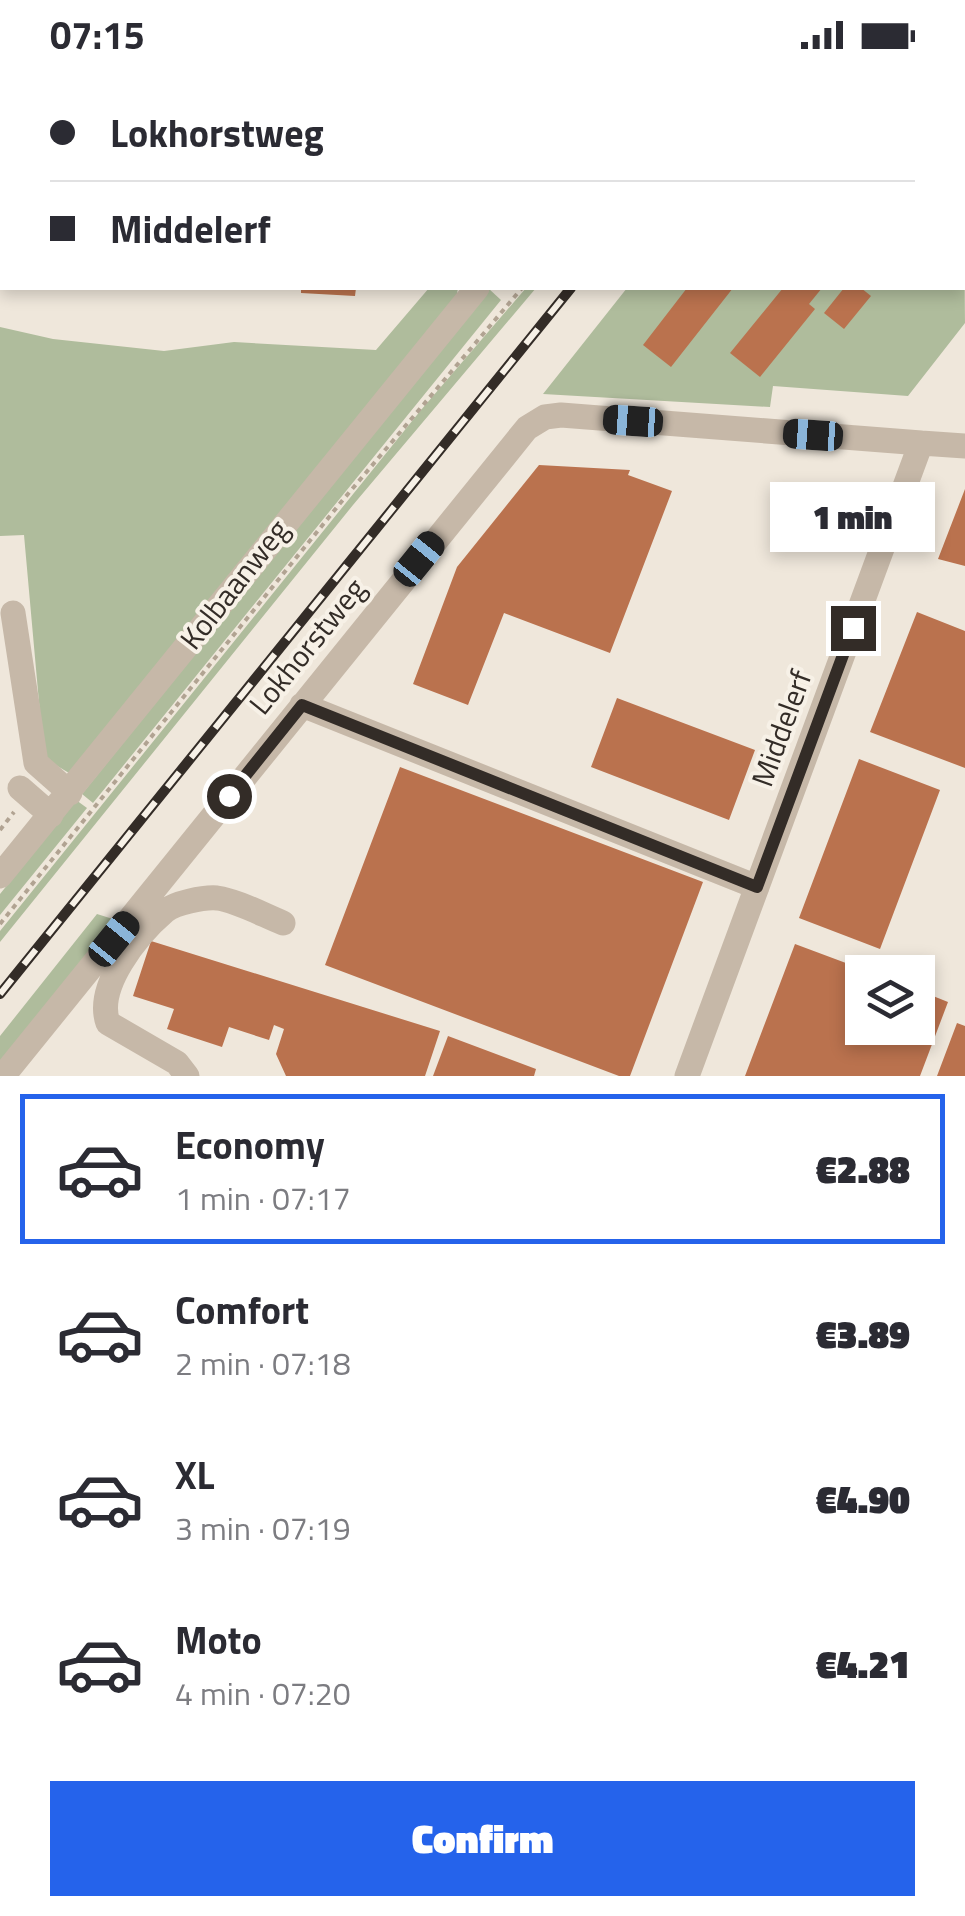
<!DOCTYPE html>
<meta charset="utf-8">
<style>
:root{--surface:#fff;--page:#f7f7f7;--text:#2b2b33;--muted:#7c7c81;--line:#e1e1e2;--accent:#2563eb}
body{margin:0;font-family:"Titillium Web",sans-serif;background:var(--page);color:var(--text);height:100vh;display:flex;flex-direction:column;font-size:38px;white-space:nowrap}
*{box-sizing:border-box;margin:0}
p{font-size:32px;color:var(--muted)}
.icon{flex:none;width:55px;height:55px;fill:none;stroke:currentColor;stroke-width:2;stroke-linecap:round;stroke-linejoin:round}
.map{position:relative;height:1006px;overflow:hidden}
.side{display:flex;flex-direction:column;background:var(--surface);flex:1}
.side>*{flex:none}
.hud{position:absolute;left:0px;top:0px;width:965px;height:220px;box-shadow:0 5px 15px #0003;display:grid;align-content:center;height:220px;padding:0 50px;background:var(--surface)}
.buttons{position:absolute;left:845px;top:885px;display:grid;gap:20px}
.buttons a{display:grid;place-items:center;width:90px;height:90px;border-radius:0px;background:var(--surface);box-shadow:0 5px 15px #0003;font-size:50px}
.end{position:absolute;width:45px;height:45px;margin:-22px;border:12px solid #332c27;background:#fff;box-shadow:0 0 0 5px #fff}
.from{border-radius:50%}
.bubble{position:absolute;height:70px;border-radius:0px;background:var(--surface);box-shadow:0 5px 15px #0003;font-size:32px;font-weight:800;line-height:70px;text-align:center}
.car{position:absolute;width:30px;height:60px;margin:-30px -15px;border-radius:12px;box-shadow:0 0 8px 2px #0007;background:linear-gradient(#222 24%,#8ab4d8 0 40%,#222 0 76%,#8ab4d8 0 86%,#222 0)}
.hud b{display:flex;align-items:center;gap:35px;height:95px;font-size:38px}
.hud b+b{border-top:2px solid var(--line)}
.hud i{width:25px;height:25px;background:var(--text)}
ul{padding:18px 0 0;list-style:none}
li{display:flex;align-items:center;gap:30px;height:150px;margin:0 20px 15px;padding:0 30px;border:5px solid transparent;border-radius:0px}
li div{flex:1}
li b{display:block;font-size:38px}
li em{font-style:normal;font-weight:800}
li.active{border-color:var(--accent)}
li>.icon{width:90px;height:90px;stroke-width:1.5}
.button{display:flex;gap:20px;margin-top:auto;padding:20px 50px}
.button a{flex:1;height:115px;border-radius:0px;background:var(--accent);color:#fff;font-size:40px;font-weight:800;line-height:115px;text-align:center}
.status{display:flex;justify-content:space-between;align-items:center;height:70px;padding:0 50px;background:var(--surface);direction:ltr}
.status svg{height:28px;fill:currentColor}
.map>svg:first-child{display:block}
.green{fill:#afbc9c}
.building{fill:#ba724e}
.lines{fill:none;stroke-linecap:round;stroke-linejoin:round}
.path{stroke:#b1a392;stroke-width:4;stroke-dasharray:5 5;stroke-linecap:butt}
.minor{stroke:#c6b8a8;stroke-width:25}
.rail-casing{stroke:#332c27;stroke-width:10}
.rail{stroke:#f7f1e7;stroke-width:6;stroke-dasharray:19;stroke-linecap:butt}
.route{stroke:#332c27;stroke-width:12}
.labels{text-anchor:middle;dominant-baseline:central;stroke-width:8;stroke-linejoin:round;paint-order:stroke}
.street-label{font-size:30px;fill:#332c27;stroke:#f7f1e7}
</style>
<div class="status"><b>07:15</b><svg viewBox="0 0 49 12"><path d="M0 12V9h3v3zM5 12V6h3v6zM10 12V3h3v9zM15 12V0h3v12zM26 1h20v11H26zM47 4h2v5h-2z"/></svg></div>
<div class="map">
<svg width="965" height="1006" viewBox="0 0 965 1006">
<rect width="100%" height="100%" fill="#efe7db"/>
<!-- green -->
<path class="green" d="M963 50 965 253 908 326 773 316 770 337 543 324 627 218H962Z
M429 218H458L456 229 69 703 44 688 24 465 0 466V257L53 269 164 281 234 272 376 280Z
M488 218 501 230 93 733 82 724Z
M526 218H536L353 435 0 872V861L421 340Z
M76 730 87 738 0 845V824Z
M97 844 116 850 0 994V966Z"/>
<!-- building -->
<path class="building" d="M301 218H356L355 226 301 223Z
M687 218H733L671 297 643 275Z
M783 218H822L809 234 815 239 760 307 730 283Z
M844 218H861L871 226 844 259 824 243Z
M539 395 630 400 628 405 672 421 610 583 504 543 468 635 413 614 457 497Z
M965 419V496L938 489Z
M917 542 965 561V698L870 662Z
M617 628 755 680 729 750 591 697Z
M859 689 940 720 880 879 799 848Z
M400 697 703 812 630 1006H619L325 895Z
M151 871 440 961 425 1006H286L276 984 284 959 274 955 269 970 229 957 222 977 167 959 174 939 133 926Z
M795 874 870 902H862V958H918V920L948 932 920 1006H745Z
M957 953 965 956V1006H937Z
M448 966 536 999 534 1006H433Z"/>
<g class="lines">
<!-- path -->
<path class="path" d="M696 2 698 0
M0 760 14 742
M0 854 342 431 522 218"/>
<!-- minor -->
<path class="minor" d="M482 2 484 0
M640 2 641 0
M962 58 965 53
M13 543 36 693 70 723
M302 635 757 817
M20 718 51 745
M0 806 477 218
M3 1006 527 358 545 347 561 345 921 373
M187 1006 177 993 108 953C95 917 137 865 165 841 175 833 203 827 217 828 238 831 263 845 283 853
M687 1006 921 373 965 376"/>
<defs>
<path id="rail" d="M730 2 732 0
M0 924 571 218"/>
</defs>
<!-- rail casing -->
<use href="#rail" class="rail-casing"/>
<!-- rail -->
<use href="#rail" class="rail"/>
</g>
<g class="lines">
<!-- route -->
<path class="route" d="M229 726 302 635 757 817 853 558"/>
</g>
<g class="labels">
<!-- street labels -->
<g class="street-label">
<text transform="translate(234 514) rotate(-52)">Kolbaanweg</text>
<text transform="translate(307 576) rotate(-51)">Lokhorstweg</text>
<text transform="translate(781 658) rotate(-70)">Middelerf</text>
</g>
</g>
</svg>
<div class="buttons">
<a><svg class="icon" aria-label="layers" viewBox="0 0 24 24"><path d="M12 4l9 5-9 5-9-5zM3 14l9 5 9-5"/></svg></a>
</div>
<i class="end from" style="left:229px;top:726px"></i>
<i class="end" style="left:853px;top:558px"></i>
<div class="bubble" style="left:770px;top:412px;width:165px">1 min</div>
<i class="car" style="left:633px;top:351px;rotate:274deg"></i>
<i class="car" style="left:813px;top:365px;rotate:274deg"></i>
<i class="car" style="left:419px;top:489px;rotate:39deg"></i>
<i class="car" style="left:114px;top:869px;rotate:39deg"></i>
<div class="hud">
<b><i class="from"></i>Lokhorstweg</b>
<b><i></i>Middelerf</b>
</div>
</div>
<section class="side">
<ul>
<li class="active"><svg class="icon" aria-label="car" viewBox="0 0 24 24"><path d="M5 17H2v-5l4-1 3-4h7l3 4 3 1v5h-3M9 17h6M6 11h13"/><circle cx="7" cy="17" r="2"/><circle cx="17" cy="17" r="2"/></svg><div><b>Economy</b><p>1 min · 07:17</p></div><em>€2.88</em></li>
<li><svg class="icon" aria-label="car" viewBox="0 0 24 24"><path d="M5 17H2v-5l4-1 3-4h7l3 4 3 1v5h-3M9 17h6M6 11h13"/><circle cx="7" cy="17" r="2"/><circle cx="17" cy="17" r="2"/></svg><div><b>Comfort</b><p>2 min · 07:18</p></div><em>€3.89</em></li>
<li><svg class="icon" aria-label="car" viewBox="0 0 24 24"><path d="M5 17H2v-5l4-1 3-4h7l3 4 3 1v5h-3M9 17h6M6 11h13"/><circle cx="7" cy="17" r="2"/><circle cx="17" cy="17" r="2"/></svg><div><b>XL</b><p>3 min · 07:19</p></div><em>€4.90</em></li>
<li><svg class="icon" aria-label="car" viewBox="0 0 24 24"><path d="M5 17H2v-5l4-1 3-4h7l3 4 3 1v5h-3M9 17h6M6 11h13"/><circle cx="7" cy="17" r="2"/><circle cx="17" cy="17" r="2"/></svg><div><b>Moto</b><p>4 min · 07:20</p></div><em>€4.21</em></li>
</ul>
<div class="button"><a>Confirm</a></div>
</section>
